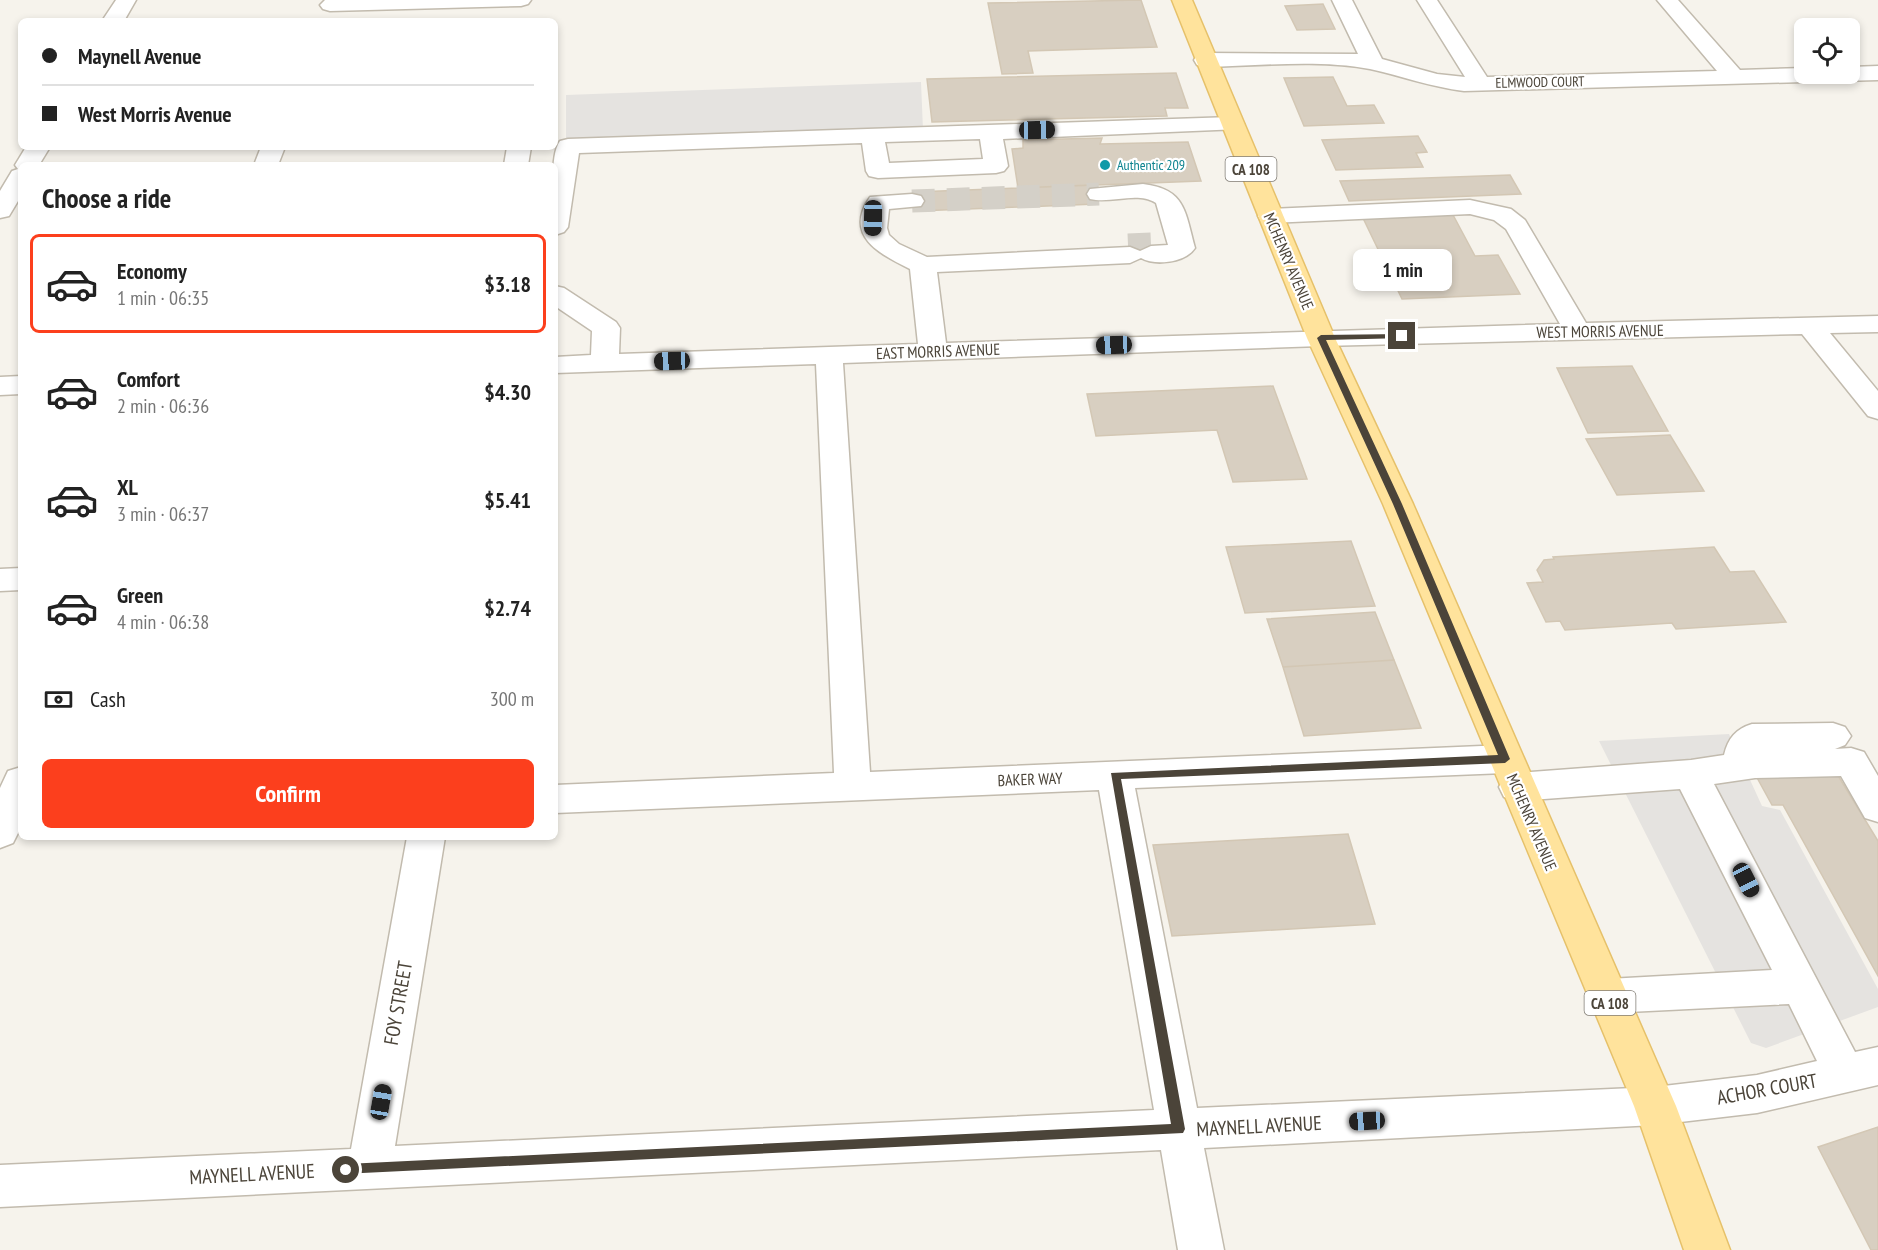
<!DOCTYPE html>
<meta charset="utf-8">
<style>
:root{--surface:#fff;--page:#f2f2f2;--text:#222;--muted:#767676;--line:#e0e0e0;--accent:#fc3f1d}
body{margin:0;font-family:"PT Sans Narrow",sans-serif;background:var(--page);color:var(--text);height:100vh;display:flex;flex-direction:column;font-size:22px;white-space:nowrap}
*{box-sizing:border-box;margin:0}
p{font-size:20px;color:var(--muted)}
.icon{flex:none;width:33px;height:33px;fill:none;stroke:currentColor;stroke-width:2;stroke-linecap:round;stroke-linejoin:round}
.map{position:relative;flex:1;overflow:hidden}
.panel{position:absolute;left:18px;top:162px;width:540px;height:678px;display:flex;flex-direction:column;background:var(--surface);border-radius:9px;box-shadow:0 3px 9px #0003}
.panel>*{flex:none}
.guide{position:absolute;left:18px;top:18px;width:540px;height:132px;border-radius:9px;box-shadow:0 3px 9px #0003;display:grid;align-content:center;height:132px;padding:0 24px;background:var(--surface)}
.tools{position:absolute;left:1794px;top:18px;display:grid;gap:12px}
.tools a{display:grid;place-items:center;width:66px;height:66px;border-radius:9px;background:var(--surface);box-shadow:0 3px 9px #0003;font-size:30px}
.end{position:absolute;width:27px;height:27px;margin:-14px;border:8px solid #4b4439;background:#fff;box-shadow:0 0 0 3px #fff}
.from{border-radius:50%}
.bubble{position:absolute;height:42px;border-radius:9px;background:var(--surface);box-shadow:0 3px 9px #0003;font-size:20px;font-weight:800;line-height:42px;text-align:center}
.car{position:absolute;width:18px;height:36px;margin:-18px -9px;border-radius:8px;box-shadow:0 0 4px 2px #0007;background:linear-gradient(#222 24%,#8ab4d8 0 40%,#222 0 76%,#8ab4d8 0 86%,#222 0)}
.guide b{display:flex;align-items:center;gap:21px;height:57px;font-size:22px}
.guide b+b{border-top:2px solid var(--line)}
.guide i{width:15px;height:15px;background:var(--text)}
ul{padding:0;list-style:none}
li{display:flex;align-items:center;gap:18px;height:99px;margin:0 12px 9px;padding:0 12px;border:3px solid transparent;border-radius:9px}
li div{flex:1}
li b{display:block;font-size:22px}
li em{font-style:normal;font-weight:800}
li.current{border-color:var(--accent)}
li>.icon{width:54px;height:54px;stroke-width:1.5}
h2{padding:0 24px;font-size:27px;line-height:72px}
.pay{display:flex;align-items:center;gap:15px;height:66px;padding:0 24px;font-size:22px}
.pay p{margin-inline-start:auto}
.primary-button{display:flex;gap:12px;margin-top:auto;padding:12px 24px}
.primary-button a{flex:1;height:69px;border-radius:9px;background:var(--accent);color:#fff;font-size:24px;font-weight:800;line-height:69px;text-align:center}
.map>svg:first-child{display:block}
.parking{fill:#e5e3e0}
.building{fill:#d8cfc1;stroke:#d3c7b4;stroke-width:1.5}
.lines{fill:none;stroke-linecap:round;stroke-linejoin:round}
.minor-tunnel{stroke:#d4d0c8;stroke-width:23;stroke-dasharray:23 12;stroke-linecap:butt}
.minor-casing{stroke:#c2bbae;stroke-width:3}
.major-casing{stroke:#e6c16a;stroke-width:3}
.minor{fill:#fff;fill-rule:evenodd}
.major{fill:#ffe39c;fill-rule:evenodd}
.route{fill:#4b4439}
.culture-dot{fill:#0f9aa8;stroke:#fff;stroke-width:2}
.labels{text-anchor:middle;dominant-baseline:central;stroke-width:4.5;stroke-linejoin:round;paint-order:stroke}
.far-street-label{font-size:14px;fill:#4b4439;stroke:#fff}
.far-culture-label{font-size:14px;fill:#0d838f;stroke:#fff;text-anchor:start}
.shield{fill:#fff;stroke:#817c74;stroke-width:1.5}
.shield-label{font-size:15px;font-weight:bold;fill:#4b4439}
.street-label{font-size:16px;fill:#4b4439;stroke:#fff}
.near-street-label{font-size:20px;fill:#4b4439;stroke:#fff}
</style>
<div class="map">
<svg width="1878" height="1250" viewBox="0 0 1878 1250">
<rect width="100%" height="100%" fill="#f6f3ec"/>
<!-- parking -->
<path class="parking" d="M921 82 923 130 566 142V95Z
M1729 734 1762 806 1780 810 1878 989V1007L1766 1048 1751 1043 1599 741Z"/>
<!-- building -->
<path class="building" d="M1141 0 1157 47 1028 51 1033 73 1002 74 988 3Z
M1323 4 1335 29 1297 30 1285 6Z
M1176 73 1188 108H1165L1167 116 932 122 927 79Z
M1333 77 1347 106 1374 105 1384 123 1304 126 1284 78Z
M1418 136 1427 152 1416 153 1423 167 1336 170 1322 140Z
M1102 138 1100 144 1188 142 1201 181 1018 188 1012 149 1023 148V140Z
M1510 175 1521 194 1349 201 1340 181Z
M1091 185 1096 204 918 211 915 192Z
M1452 213 1475 256 1498 255 1520 294 1402 299 1362 216Z
M1632 366 1668 431 1588 433 1557 368Z
M1273 386 1307 479 1233 482 1217 430 1096 436 1087 394Z
M1670 435 1704 491 1617 495 1586 439Z
M1351 541 1375 606 1245 613 1226 547Z
M1714 547 1730 572 1754 571 1786 622 1676 629 1672 623 1565 630 1560 621 1546 622 1527 583 1543 582 1537 570 1544 560 1554 559 1553 557Z
M1375 612 1394 660 1283 667 1267 619Z
M1394 660 1421 728 1304 736 1283 667Z
M1834 769 1878 841V976L1783 805H1772L1755 774Z
M1348 834 1375 924 1172 936 1153 845Z
M1878 1127V1250H1871L1818 1147Z"/>
<g class="lines">
<!-- minor-tunnel -->
<path class="minor-tunnel" d="M912 201 1099 194
M1128 245 1151 244"/>
<defs>
<path id="minor" d="M116 0H136L124 21H102Z
M531 0 528 4 521 6 330 11 323 9 320 5 325 0Z
M1332 0H1352L1382 59 1437 74 1465 77 1417 0H1437L1487 77 1717 71 1657 0H1678L1740 70 1804 68V74H1850V67L1878 66V80L1464 91C1431 87 1402 76 1370 69 1319 59 1257 66 1205 67L1197 65 1194 60 1197 55 1205 53 1358 54Z
M1232 117 1240 119 1244 124 1240 129 1003 139 1008 166 1004 171 996 173 878 178 869 176 866 171 862 143 579 153 568 227 564 232 555 235C555 211 548 157 560 141L568 139ZM980 139 983 159 889 163 885 142Z
M26 147H50L39 165H21V196L9 216 0 218V191L12 171 18 169 15 165Z
M261 147H285L278 165H254Z
M507 147H531L528 165H504Z
M1143 184C1186 189 1185 212 1195 248 1185 263 1155 266 1141 258L1130 263 937 272 946 343 1560 324 1506 229 1494 220 1470 214 1270 223 1261 221 1258 216 1261 211 1270 209 1470 200 1511 209 1525 220 1586 323 1878 316V332L1830 333 1878 391V419L1868 416 1802 334 1321 346 843 363 870 772 1505 745 1518 749 1523 759 1518 769 1505 773 1135 788 1197 1108 1655 1087 1757 1075 1817 1061 1789 1004 1608 1013 1594 1008 1588 996 1594 984 1608 979 1772 970 1680 789 1517 801 1504 797 1499 787 1504 777 1517 773 1691 760 1724 755C1728 738 1736 729 1752 724L1833 723 1845 727 1851 736 1845 745 1835 749 1851 748 1864 752 1878 776V822L1865 818 1841 776 1755 778 1714 784 1855 1052 1878 1047V1085L1757 1113 1655 1125 1204 1148 1224 1250H1178L1161 1150 0 1207V1165L351 1149 407 837H445L395 1146 1154 1110 1099 790 555 813V785L834 773 816 364 555 373V357L591 355 592 331 555 306V286L564 288 616 322 620 328 619 354 918 344 910 269C880 254 843 236 870 197L912 194 921 196 924 201 921 206 889 209 887 228 889 235 899 244 927 257 1130 247 1140 251 1151 246 1168 245 1156 203C1137 191 1112 204 1090 199L1087 194 1090 189Z
M21 376V394L0 395V377Z
M21 568V590L0 591V569Z
M21 767V827L13 843 0 848V788L8 771Z"/>
<path id="major" d="M1172 0H1192L1335 338 1413 504 1676 1106 1730 1250H1684L1634 1106 1383 504 1307 338Z"/>
</defs>
<!-- minor casing -->
<use href="#minor" class="minor-casing"/>
<!-- major casing -->
<use href="#major" class="major-casing"/>
<!-- minor -->
<use href="#minor" class="minor"/>
<!-- major -->
<use href="#major" class="major"/>
</g>
<!-- route -->
<path class="route" d="M1402 334 1405 338 1326 340 1402 504 1510 759 1505 763 1121 779 1185 1129 1183 1133 342 1174 340 1170 346 1164 1171 1124 1111 773 1498 755 1393 504 1317 338 1321 335Z"/>
<!-- markers -->
<circle class="culture-dot" cx="1105" cy="165" r="6"/>
<g class="labels">
<!-- far-street labels -->
<g class="far-street-label">
<text transform="translate(1540 82) rotate(-1)">ELMWOOD COURT</text>
</g>
<!-- far-culture labels -->
<g class="far-culture-label">
<text x="1117" y="165">Authentic 209</text>
</g>
<!-- shield labels -->
<g class="shield">
<rect x="1225.5" y="157" width="51" height="24" rx="4.5"/>
<rect x="1584.5" y="991" width="51" height="24" rx="4.5"/>
</g>
<g class="shield-label">
<text x="1251" y="169">CA 108</text>
<text x="1610" y="1003">CA 108</text>
</g>
<!-- street labels -->
<g class="street-label">
<text transform="translate(1289 261) rotate(67)">MCHENRY AVENUE</text>
<text transform="translate(1600 331) rotate(-1)">WEST MORRIS AVENUE</text>
<text transform="translate(938 351) rotate(-2)">EAST MORRIS AVENUE</text>
<text transform="translate(1030 779) rotate(-2)">BAKER WAY</text>
<text transform="translate(1532 822) rotate(67)">MCHENRY AVENUE</text>
</g>
<!-- near-street labels -->
<g class="near-street-label">
<text transform="translate(398 1003) rotate(-80)">FOY STREET</text>
<text transform="translate(1767 1089) rotate(-10)">ACHOR COURT</text>
<text transform="translate(1259 1126) rotate(-3)">MAYNELL AVENUE</text>
<text transform="translate(252 1174) rotate(-3)">MAYNELL AVENUE</text>
</g>
</g>
</svg>
<div class="tools">
<a><svg class="icon" aria-label="locate" viewBox="0 0 24 24"><circle cx="12" cy="12" r="6"/><path d="M12 2v4M12 18v4M2 12h4M18 12h4"/></svg></a>
</div>
<i class="end from" style="left:346px;top:1170px"></i>
<i class="end" style="left:1402px;top:336px"></i>
<div class="bubble" style="left:1353px;top:249px;width:99px">1 min</div>
<i class="car" style="left:1037px;top:130px;rotate:89deg"></i>
<i class="car" style="left:873px;top:218px;rotate:181deg"></i>
<i class="car" style="left:1114px;top:345px;rotate:268deg"></i>
<i class="car" style="left:672px;top:361px;rotate:268deg"></i>
<i class="car" style="left:1746px;top:880px;rotate:153deg"></i>
<i class="car" style="left:381px;top:1102px;rotate:10deg"></i>
<i class="car" style="left:1367px;top:1121px;rotate:267deg"></i>
<div class="guide">
<b><i class="from"></i>Maynell Avenue</b>
<b><i></i>West Morris Avenue</b>
</div>
<section class="panel">
<h2>Choose a ride</h2>
<ul>
<li class="current"><svg class="icon" aria-label="car" viewBox="0 0 24 24"><path d="M5 17H2v-5l4-1 3-4h7l3 4 3 1v5h-3M9 17h6M6 11h13"/><circle cx="7" cy="17" r="2"/><circle cx="17" cy="17" r="2"/></svg><div><b>Economy</b><p>1 min · 06:35</p></div><em>$3.18</em></li>
<li><svg class="icon" aria-label="car" viewBox="0 0 24 24"><path d="M5 17H2v-5l4-1 3-4h7l3 4 3 1v5h-3M9 17h6M6 11h13"/><circle cx="7" cy="17" r="2"/><circle cx="17" cy="17" r="2"/></svg><div><b>Comfort</b><p>2 min · 06:36</p></div><em>$4.30</em></li>
<li><svg class="icon" aria-label="car" viewBox="0 0 24 24"><path d="M5 17H2v-5l4-1 3-4h7l3 4 3 1v5h-3M9 17h6M6 11h13"/><circle cx="7" cy="17" r="2"/><circle cx="17" cy="17" r="2"/></svg><div><b>XL</b><p>3 min · 06:37</p></div><em>$5.41</em></li>
<li><svg class="icon" aria-label="car" viewBox="0 0 24 24"><path d="M5 17H2v-5l4-1 3-4h7l3 4 3 1v5h-3M9 17h6M6 11h13"/><circle cx="7" cy="17" r="2"/><circle cx="17" cy="17" r="2"/></svg><div><b>Green</b><p>4 min · 06:38</p></div><em>$2.74</em></li>
</ul>
<div class="pay"><svg class="icon" aria-label="cash" viewBox="0 0 24 24"><path d="M3 7h18v10H3z"/><circle cx="12" cy="12" r="2"/></svg>Cash<p>300 m</p></div>
<div class="primary-button"><a>Confirm</a></div>
</section>
</div>
